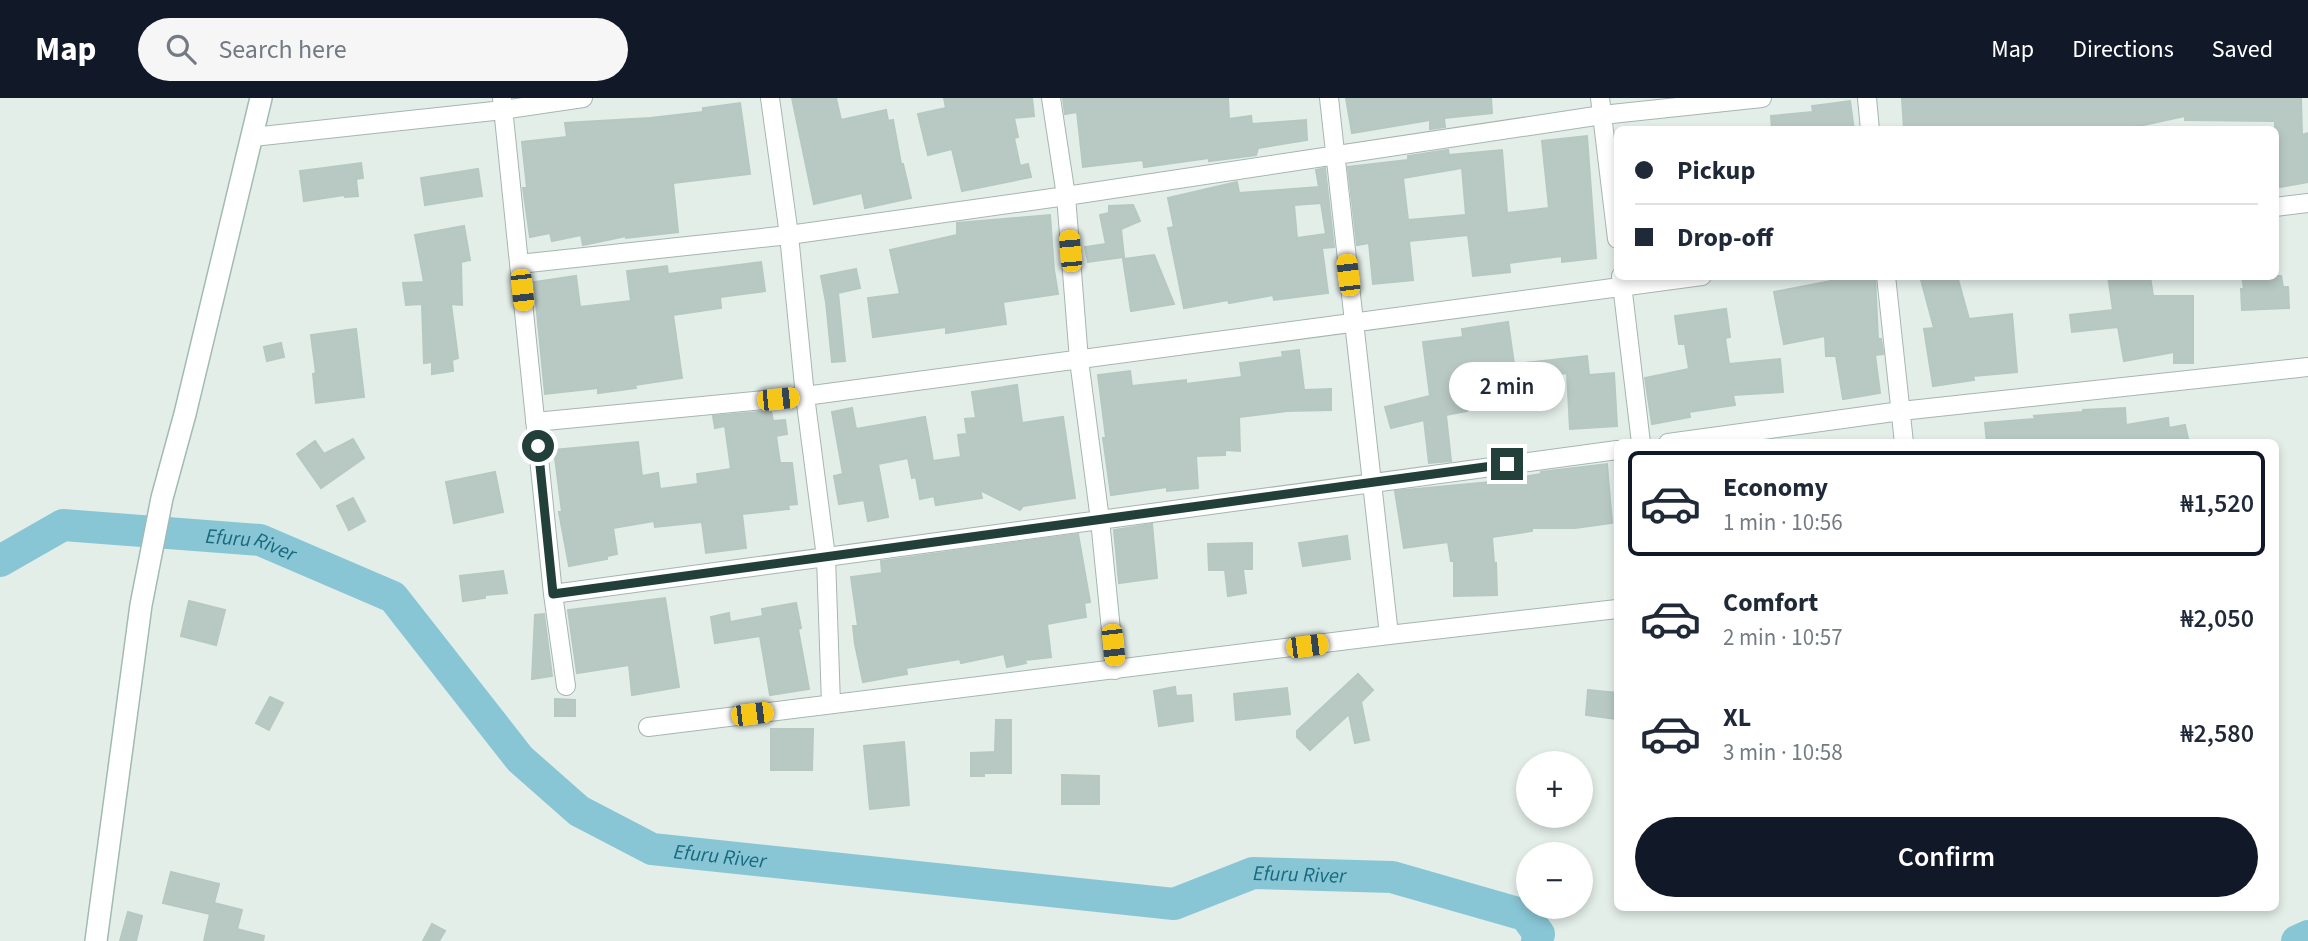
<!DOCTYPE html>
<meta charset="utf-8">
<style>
:root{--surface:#fff;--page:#f6f6f7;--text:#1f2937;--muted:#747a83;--line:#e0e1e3;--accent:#111827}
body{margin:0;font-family:"Source Sans 3",sans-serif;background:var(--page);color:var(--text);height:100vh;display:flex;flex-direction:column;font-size:26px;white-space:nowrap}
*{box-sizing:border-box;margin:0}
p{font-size:23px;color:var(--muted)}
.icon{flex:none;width:38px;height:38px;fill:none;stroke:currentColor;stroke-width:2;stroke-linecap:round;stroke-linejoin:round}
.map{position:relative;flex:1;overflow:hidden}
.panel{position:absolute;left:1614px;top:341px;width:665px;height:472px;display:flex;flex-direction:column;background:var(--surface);border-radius:10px;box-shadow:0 4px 10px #0003}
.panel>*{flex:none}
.hud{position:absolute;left:1614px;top:28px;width:665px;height:154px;border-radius:10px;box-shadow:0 4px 10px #0003;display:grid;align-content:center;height:154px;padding:0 21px;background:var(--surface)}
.tools{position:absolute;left:1516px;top:653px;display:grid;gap:14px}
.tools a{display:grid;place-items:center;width:77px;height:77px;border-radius:50%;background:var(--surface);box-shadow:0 4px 10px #0003;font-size:35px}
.end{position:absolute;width:32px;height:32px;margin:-16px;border:9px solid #224039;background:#fff;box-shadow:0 0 0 4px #fff}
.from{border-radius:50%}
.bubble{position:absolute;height:49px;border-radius:24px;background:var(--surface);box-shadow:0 4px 10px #0003;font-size:23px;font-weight:600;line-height:49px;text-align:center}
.car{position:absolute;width:21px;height:42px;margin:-21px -10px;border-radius:9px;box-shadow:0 0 5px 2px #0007;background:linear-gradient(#f5c518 24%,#345 0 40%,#f5c518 0 76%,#345 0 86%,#f5c518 0)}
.hud b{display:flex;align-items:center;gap:24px;height:66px;font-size:26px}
.hud b+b{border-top:2px solid var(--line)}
.hud i{width:18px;height:18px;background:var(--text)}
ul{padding:12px 0 0;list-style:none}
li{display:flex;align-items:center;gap:21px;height:105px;margin:0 14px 10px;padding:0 7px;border:4px solid transparent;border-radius:10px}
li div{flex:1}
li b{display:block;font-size:26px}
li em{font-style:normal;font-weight:600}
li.selected{border-color:var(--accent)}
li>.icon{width:63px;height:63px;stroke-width:1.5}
.button{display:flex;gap:14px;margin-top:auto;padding:14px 21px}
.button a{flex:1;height:80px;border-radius:42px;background:var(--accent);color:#fff;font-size:28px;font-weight:600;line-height:80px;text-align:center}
header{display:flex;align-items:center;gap:42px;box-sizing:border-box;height:98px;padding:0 35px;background:var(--accent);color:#fff}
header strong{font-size:33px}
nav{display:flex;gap:38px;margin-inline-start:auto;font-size:24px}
.search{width:490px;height:63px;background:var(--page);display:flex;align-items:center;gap:18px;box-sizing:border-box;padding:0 24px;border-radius:38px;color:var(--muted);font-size:26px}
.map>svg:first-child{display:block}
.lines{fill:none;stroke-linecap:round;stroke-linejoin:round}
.river{stroke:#89c6d5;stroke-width:32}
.building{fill:#b8c9c3;stroke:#b5c8c1;stroke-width:2;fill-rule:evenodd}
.street-casing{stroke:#a5b6b1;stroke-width:20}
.secondary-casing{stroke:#a1bab2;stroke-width:24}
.street{stroke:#fff;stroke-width:18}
.secondary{stroke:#fff;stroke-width:21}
.route{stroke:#224039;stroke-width:9}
.labels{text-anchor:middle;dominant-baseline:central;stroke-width:7;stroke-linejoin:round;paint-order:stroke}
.water-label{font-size:21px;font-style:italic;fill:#186a7f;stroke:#f4faf7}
</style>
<header>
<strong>Map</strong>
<div class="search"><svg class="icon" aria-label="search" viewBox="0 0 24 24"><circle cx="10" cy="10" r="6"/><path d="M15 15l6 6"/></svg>Search here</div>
<nav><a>Map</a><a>Directions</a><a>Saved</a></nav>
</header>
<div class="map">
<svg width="2308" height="843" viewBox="0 0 2308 843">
<rect width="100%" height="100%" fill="#e3eee9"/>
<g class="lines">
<!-- river -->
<g class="river">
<path id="s1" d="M0 463 63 427 260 442 393 499 520 661 579 713 652 751 1174 806 1253 775 1392 779 1525 817 1539 836 1537 843"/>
<path d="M2297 843 2308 838"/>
</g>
</g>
<!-- building -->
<path class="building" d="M792 0H836L841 22 886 12 888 23 893 22 901 66H903L911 100 865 110 862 95 814 106Z
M944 0H1032L1034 18 1014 20 1018 39 1014 40 1020 68 1028 66 1031 79 962 93 952 51 928 57 918 16 946 10Z
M1063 0H1228L1229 21 1251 18 1252 26 1306 22 1307 42 1258 50 1256 57 1209 63V60L1144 69 1143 62 1083 69 1077 14 1065 16Z
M1346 0H1491L1492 15 1444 20 1445 29 1430 31V22L1352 35Z
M1902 0H2301L2302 37 2308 35V84L2280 89 2275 61V23L2185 22V18L2139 28 2102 32H1904Z
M1850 3 1854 32H1772L1771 18 1813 14 1812 8Z
M740 5 750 76 673 85 678 134 626 140V138L583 147 581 137 552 143 550 135 530 139 523 90H527L522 44 567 39 565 25 650 20 703 14V10Z
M1587 38 1596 160 1562 164V158L1509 165 1510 174 1473 178 1468 137 1409 143 1413 182 1373 186 1369 145 1357 147 1348 69 1408 62V58L1448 52 1449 57 1502 52 1507 115 1549 110 1542 43ZM1462 70 1466 117 1408 122 1403 80Z
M361 65 363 80 356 81 358 98 345 99 344 97 304 103 300 73Z
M1325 70 1334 149 1322 150 1328 195 1274 202 1273 197 1229 205 1228 202 1184 210 1168 130 1174 129 1168 100 1237 84 1239 95 1319 89 1316 72ZM1321 105 1326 136 1297 140 1294 107Z
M478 71 482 98 425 107 421 80Z
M1133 107 1140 123 1121 131 1124 159 1088 164 1085 149 1106 146 1100 117 1109 115V108Z
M1050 117 1054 172 1058 196 1003 204 1006 226 946 235V229L873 239 868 200 900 196 890 152 957 137V125Z
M464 128 470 162 461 164 462 207 451 206 458 260 452 262 453 273 432 276V264L424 265 422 206 406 207 403 185 424 184 415 137Z
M1154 157 1174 206 1131 213 1123 161Z
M761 164 765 193 720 199 721 210 673 217 682 280 635 287 636 290 598 295V290L545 296 534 184 576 178 580 209 631 203 627 173 667 168 668 176Z
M856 171 860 190 838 195 845 263 832 264 826 204 821 178Z
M1875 178 1878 241H1881L1883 254V256L1875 257 1880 295 1843 301 1836 258H1826L1825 238 1784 246 1774 194 1831 183V180Z
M1920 178H1957L1969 221 2012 216 2017 274 1973 278 1974 282 1933 288 1924 231 1934 230Z
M2108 178H2150L2153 198H2193V265H2174V254L2124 263 2118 229 2072 234 2070 217 2113 212Z
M2242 178H2281L2283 189H2288L2289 210 2242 212 2241 191H2244Z
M1726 211 1730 239 1725 240 1729 266 1780 261 1783 294 1733 297 1735 307 1689 314 1690 319 1652 326 1645 280 1689 271 1685 246H1679L1675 218Z
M1508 224 1514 266 1587 258 1589 277 1614 275 1617 328 1570 331 1567 275 1536 279V275L1461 287 1467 313 1446 317 1451 363 1429 365 1424 322 1391 330 1385 309 1430 298 1423 244 1463 239 1462 231Z
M356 231 364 299 316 305 313 276 316 275 311 237Z
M281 245 284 259 267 263 264 249Z
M1299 252 1304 292 1331 291V312L1287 313 1239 319 1240 353 1225 352V357L1196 358 1198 390 1167 393V389L1111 397 1103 340H1106L1098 277 1130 273 1132 288 1186 282V286L1242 279 1240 265 1283 259 1282 254Z
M1017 287 1022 325 1063 319 1075 400 1023 408 1020 412 980 392 982 400 936 407 934 398 920 401 916 379 912 380 908 360 878 366 888 419 868 423 864 402 839 406 834 378 843 376 832 314 852 310 856 331 925 319 933 363 961 359 958 337 967 336 965 321 976 320 972 294Z
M2125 310 2126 327 2168 320 2169 330 2185 327 2189 345H1987L1985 325 2035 321 2034 318 2083 314V312Z
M771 313 773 323 785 322 787 336 776 338 780 365H792L797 406 788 407 789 411 742 416 746 450 706 455 702 424 655 429 654 423 613 430 617 456 607 458V461L569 468 559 414H562L554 352 638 344 642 378 658 375 660 391 698 386 697 376 731 371 725 328 715 330 713 318Z
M353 341 364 360 321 390 297 356 315 343 324 356Z
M1607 366 1612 425 1575 430H1532V433L1492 439 1494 465H1496L1497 497 1454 498V463H1451L1448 444 1404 450 1395 393 1491 384 1541 376V374Z
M495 374 503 414 454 425 446 384Z
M353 400 365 423 349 432 337 408Z
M1152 426 1157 480 1119 485 1114 432Z
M1078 436 1090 504 1084 505 1086 519 1047 526 1051 559 1025 562 1026 565 1007 569 1004 556 961 565 960 561 906 570 907 576 863 584 855 546 853 528H858L851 479 882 475 881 463Z
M1347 438 1350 461 1303 468 1299 445Z
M1252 445V471H1243L1246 495 1228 498 1225 472H1209L1208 446Z
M503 473 507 495 485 497V500L463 503 460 478Z
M665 500 679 589 632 597 629 567 577 575 568 512Z
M189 503 225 512 216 547 181 538Z
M796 505 801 530 798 531 809 591 770 597 760 538 715 545 711 519 729 515 730 524 763 518 762 511Z
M544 516 552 578 532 581 535 517Z
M1358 576 1373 592 1361 604 1369 642 1355 645 1349 616 1310 652 1297 639V633Z
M1175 589 1176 598 1191 597 1193 623 1159 628 1154 593Z
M1287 590 1290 616 1236 622 1234 596Z
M1588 592 1617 595V621L1586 617Z
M270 599 283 605 269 632 256 625Z
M555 601 575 602V618H555Z
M996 622H1011V675H984V678H971V655L995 654Z
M771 631H813L812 672H771Z
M904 644 909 707 870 711 864 648Z
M1062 677 1099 678V706H1062Z
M171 774 219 786 214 805 242 812 237 831 264 838 263 843H204L210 816 163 805Z
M128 814 142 818 136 843H120Z
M432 826 445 833 439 843H423Z"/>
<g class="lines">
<defs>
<path id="street" d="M502 0 553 496 566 588
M770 0 789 137 805 298 826 459 831 606
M1051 0 1066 98 1079 262 1100 422 1115 572
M1329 0 1389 537
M1600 0 1617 141
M1867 0 1870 32
M253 39 503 12 583 0
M2275 109 2308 105
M519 166 789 137 1066 98 1602 17 1762 0
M1621 178 1641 345
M1886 178 1904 345
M535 324 805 298 1702 178
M1668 345 1901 313 2308 269
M553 496 1617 352
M648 629 1389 537 1617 511"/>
<path id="secondary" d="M96 843 141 507 162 400 185 316 261 0"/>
</defs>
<!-- street casing -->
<use href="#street" class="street-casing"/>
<!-- secondary casing -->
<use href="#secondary" class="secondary-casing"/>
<!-- street -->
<use href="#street" class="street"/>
<!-- secondary -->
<use href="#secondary" class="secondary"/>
</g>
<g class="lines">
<!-- route -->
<path class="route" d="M538 348 553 496 1507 366"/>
</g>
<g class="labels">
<!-- water labels -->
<g class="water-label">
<text stroke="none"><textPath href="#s1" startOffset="262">Efuru River</textPath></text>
<text stroke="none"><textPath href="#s1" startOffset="850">Efuru River</textPath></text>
<text stroke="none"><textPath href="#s1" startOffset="1438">Efuru River</textPath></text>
</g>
</g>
</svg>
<div class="tools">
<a>+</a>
<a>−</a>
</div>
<i class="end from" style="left:538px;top:348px"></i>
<i class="end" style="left:1507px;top:366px"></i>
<div class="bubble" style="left:1449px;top:264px;width:116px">2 min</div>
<i class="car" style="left:1070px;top:153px;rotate:355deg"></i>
<i class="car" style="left:1348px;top:177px;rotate:353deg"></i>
<i class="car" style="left:522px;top:192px;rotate:174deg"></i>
<i class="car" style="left:778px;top:301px;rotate:84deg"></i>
<i class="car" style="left:1113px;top:547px;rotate:174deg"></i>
<i class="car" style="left:1307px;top:548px;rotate:83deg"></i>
<i class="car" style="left:752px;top:616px;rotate:83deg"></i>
<div class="hud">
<b><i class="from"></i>Pickup</b>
<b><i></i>Drop-off</b>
</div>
<section class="panel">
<ul>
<li class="selected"><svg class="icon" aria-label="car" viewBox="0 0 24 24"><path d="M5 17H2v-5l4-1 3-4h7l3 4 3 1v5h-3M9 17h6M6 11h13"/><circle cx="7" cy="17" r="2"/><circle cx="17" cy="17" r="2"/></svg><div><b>Economy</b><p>1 min · 10:56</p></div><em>₦1,520</em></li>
<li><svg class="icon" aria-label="car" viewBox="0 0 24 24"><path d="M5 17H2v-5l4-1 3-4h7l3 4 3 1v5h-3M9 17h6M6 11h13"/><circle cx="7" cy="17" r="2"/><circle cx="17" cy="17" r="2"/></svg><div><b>Comfort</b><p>2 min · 10:57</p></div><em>₦2,050</em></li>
<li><svg class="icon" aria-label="car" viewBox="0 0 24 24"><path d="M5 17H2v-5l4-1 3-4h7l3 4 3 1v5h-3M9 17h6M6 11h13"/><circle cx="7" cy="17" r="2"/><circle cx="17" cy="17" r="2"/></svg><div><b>XL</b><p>3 min · 10:58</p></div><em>₦2,580</em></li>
</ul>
<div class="button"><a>Confirm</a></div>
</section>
</div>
